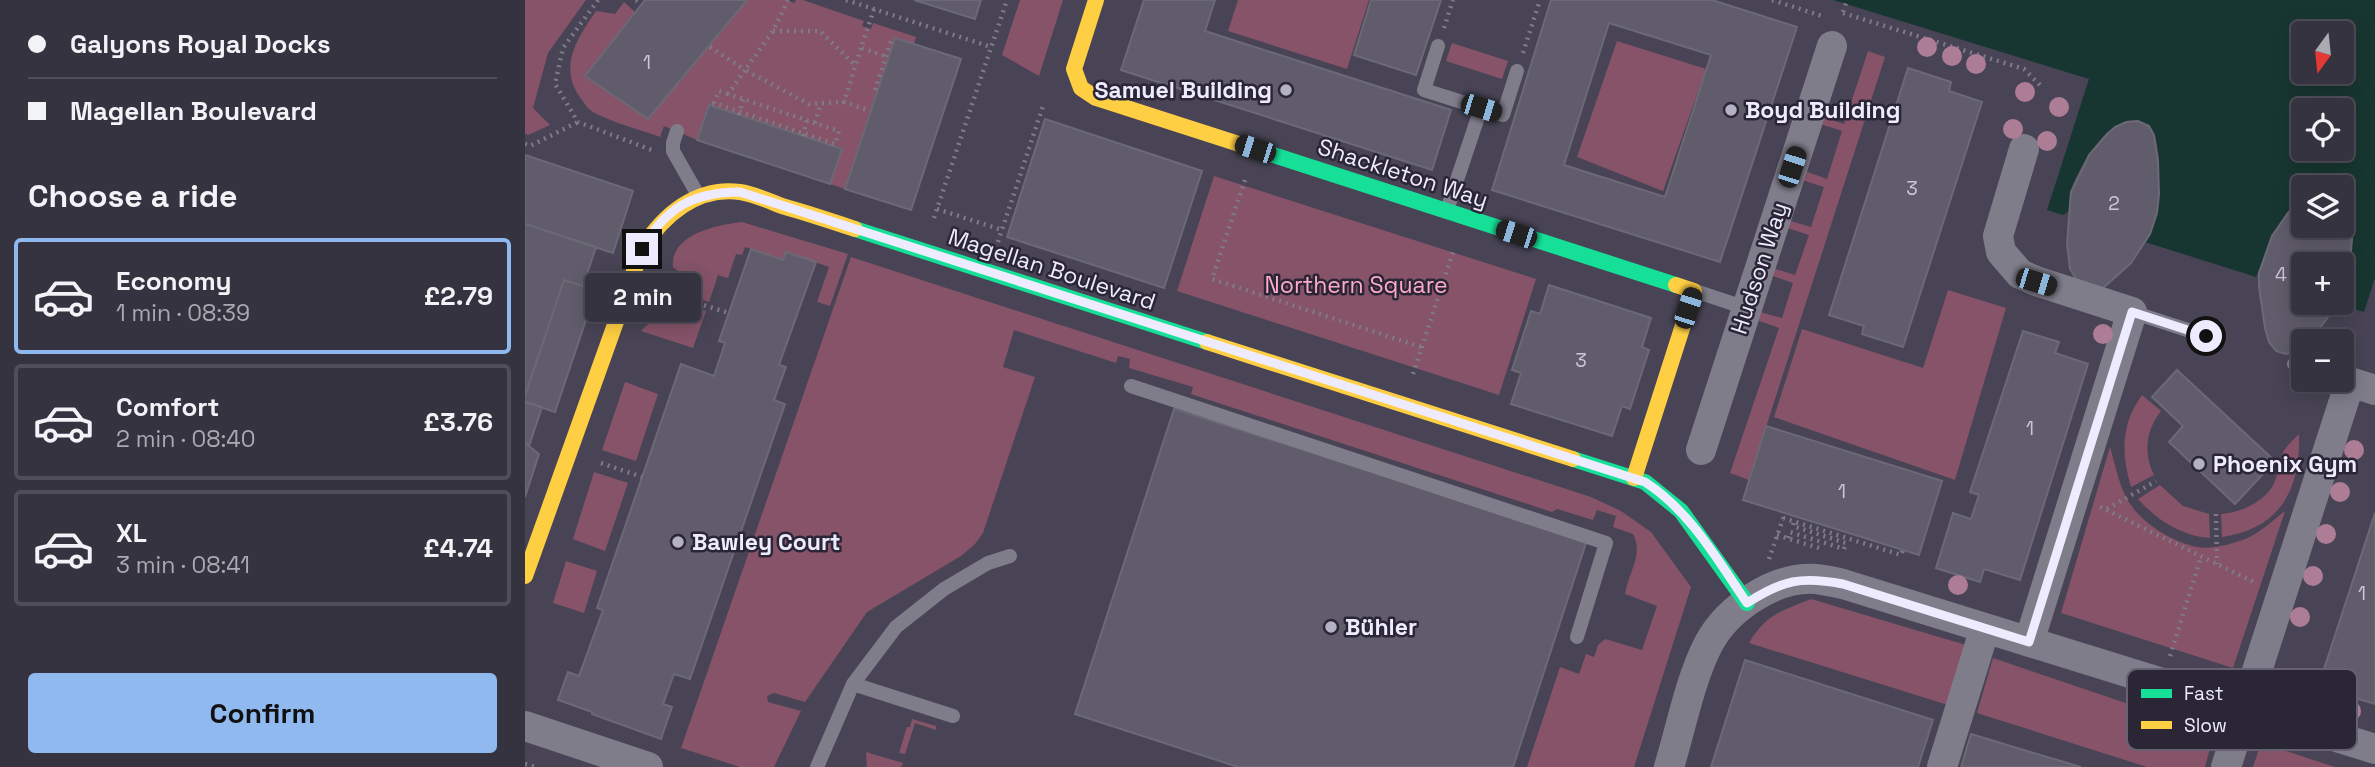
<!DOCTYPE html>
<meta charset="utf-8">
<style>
:root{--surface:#363340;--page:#413f4b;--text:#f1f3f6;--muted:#aaaab1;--line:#504e59;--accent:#90b9f0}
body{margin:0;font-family:"Space Grotesk",sans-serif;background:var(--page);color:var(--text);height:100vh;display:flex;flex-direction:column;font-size:26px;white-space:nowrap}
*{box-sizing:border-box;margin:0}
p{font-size:23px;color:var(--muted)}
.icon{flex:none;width:38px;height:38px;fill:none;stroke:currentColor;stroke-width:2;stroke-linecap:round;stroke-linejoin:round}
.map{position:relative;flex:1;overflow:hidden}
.sheet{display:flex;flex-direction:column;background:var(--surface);width:525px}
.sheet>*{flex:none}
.banner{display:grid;align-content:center;height:154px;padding:0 28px;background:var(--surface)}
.needle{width:46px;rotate:195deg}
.buttons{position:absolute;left:1766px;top:21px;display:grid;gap:14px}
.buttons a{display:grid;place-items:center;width:63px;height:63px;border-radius:7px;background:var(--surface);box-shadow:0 4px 18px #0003,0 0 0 2px var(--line);font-size:35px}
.end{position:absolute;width:32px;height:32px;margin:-16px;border:9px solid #efebff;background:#111;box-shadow:0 0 0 4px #111}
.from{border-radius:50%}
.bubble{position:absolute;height:49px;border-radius:7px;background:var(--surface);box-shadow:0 4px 18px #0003,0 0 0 2px var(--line);font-size:23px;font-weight:700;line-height:49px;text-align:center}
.car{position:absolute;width:21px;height:42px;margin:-21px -10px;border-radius:9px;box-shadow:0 0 5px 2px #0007;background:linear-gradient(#222 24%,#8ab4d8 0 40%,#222 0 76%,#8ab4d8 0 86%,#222 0)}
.banner b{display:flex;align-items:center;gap:24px;height:66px;font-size:26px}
.banner b+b{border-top:2px solid var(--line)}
.banner i{width:18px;height:18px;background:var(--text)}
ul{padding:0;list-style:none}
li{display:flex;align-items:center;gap:21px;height:116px;margin:0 14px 10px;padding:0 14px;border:4px solid var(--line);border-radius:7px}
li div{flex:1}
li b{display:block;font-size:26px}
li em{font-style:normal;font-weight:700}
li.selected{border-color:var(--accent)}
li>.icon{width:63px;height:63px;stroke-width:1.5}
h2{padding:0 28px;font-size:32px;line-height:84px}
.action{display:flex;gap:14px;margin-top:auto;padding:14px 28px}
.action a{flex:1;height:80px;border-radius:7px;background:var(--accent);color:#111;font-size:28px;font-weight:700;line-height:80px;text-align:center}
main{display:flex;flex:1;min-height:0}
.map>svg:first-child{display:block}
.green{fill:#865369}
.water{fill:#183631;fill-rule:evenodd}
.building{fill:#605c6b;stroke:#6c6977;stroke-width:2;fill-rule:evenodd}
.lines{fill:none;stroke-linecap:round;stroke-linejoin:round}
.path{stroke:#7e7b87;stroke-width:4.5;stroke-dasharray:2 5;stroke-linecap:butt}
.lane{stroke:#807d8b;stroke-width:14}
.street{stroke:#807d8b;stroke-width:30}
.fast{stroke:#16e098;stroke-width:16}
.slow{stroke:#ffcf43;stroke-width:16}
.tree{fill:#ad7c95}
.route{stroke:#efebff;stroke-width:9}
.poi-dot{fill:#b5b1c4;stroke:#2a2635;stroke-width:2.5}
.labels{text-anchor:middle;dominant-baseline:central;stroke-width:5;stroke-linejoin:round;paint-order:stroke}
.number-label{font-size:19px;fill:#cbc7da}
.poi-label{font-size:23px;font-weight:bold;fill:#efebff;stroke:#2a2635;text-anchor:start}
.street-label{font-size:23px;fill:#efebff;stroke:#2a2635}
.park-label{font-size:23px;fill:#ffaaca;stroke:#2a2635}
.key{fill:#2a2635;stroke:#656172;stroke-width:2}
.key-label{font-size:19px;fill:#efebff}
</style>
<main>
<section class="sheet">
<div class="banner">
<b><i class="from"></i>Galyons Royal Docks</b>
<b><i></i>Magellan Boulevard</b>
</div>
<h2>Choose a ride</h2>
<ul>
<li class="selected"><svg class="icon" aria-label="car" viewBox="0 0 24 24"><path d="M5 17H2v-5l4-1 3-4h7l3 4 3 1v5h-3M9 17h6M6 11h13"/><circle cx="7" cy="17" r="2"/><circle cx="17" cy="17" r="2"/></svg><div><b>Economy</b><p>1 min · 08:39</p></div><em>£2.79</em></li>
<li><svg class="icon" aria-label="car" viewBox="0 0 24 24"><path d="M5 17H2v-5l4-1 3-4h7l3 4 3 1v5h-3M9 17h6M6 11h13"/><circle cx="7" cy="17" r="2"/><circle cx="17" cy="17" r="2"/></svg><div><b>Comfort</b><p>2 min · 08:40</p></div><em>£3.76</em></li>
<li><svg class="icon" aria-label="car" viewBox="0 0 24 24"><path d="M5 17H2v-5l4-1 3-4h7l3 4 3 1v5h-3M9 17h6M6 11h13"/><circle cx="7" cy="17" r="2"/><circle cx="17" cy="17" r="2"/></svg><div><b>XL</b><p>3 min · 08:41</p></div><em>£4.74</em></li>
</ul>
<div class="action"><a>Confirm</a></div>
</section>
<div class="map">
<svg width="1850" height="767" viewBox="0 0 1850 767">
<rect width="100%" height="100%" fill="#484455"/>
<!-- green -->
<path class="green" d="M0 0H61L23 53 8 108 25 125 3 135 0 134Z
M222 0H261L269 3 271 0H278L339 21 337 26 346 29 348 23 391 37 389 44 370 38 320 189 305 184 316 149 184 105 172 140 139 126 135 137C113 129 89 123 68 112 63 109 60 105 57 100 32 68 52 39 71 11L90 14 99 2 110 12 60 76 123 119Z
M495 0H538L514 76 477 55Z
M713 0H844L822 69 703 31Z
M1092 41 1181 69 1138 191 1052 157Z
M927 43 983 61 977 79 921 61Z
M1343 51 1360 57 1224 480 1205 473 1254 328 1226 318 1228 310 1257 318 1268 283 1242 274 1244 267 1270 275 1284 235 1259 227 1262 220 1286 227 1299 187 1274 179 1277 170 1302 179 1317 131 1292 123 1294 116 1319 124Z
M689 176 1011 279 974 395 652 291Z
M217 222 323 254 305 306 292 302 304 267 262 252 258 260 220 247 217 255 211 254 203 278 193 275 184 302 166 296 171 280 158 275 148 267C145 234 192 225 217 222Z
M326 257 1066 497 1096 511 1126 532 1166 587 1109 767H1002L1035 667 1054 674 1061 654 1069 657 1073 645 1080 639 1117 650 1132 606 1100 594C1103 573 1119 555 1108 534L1088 527 1091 516 1072 510 1068 520 1032 509 1027 512 666 394 668 387 604 368 605 359 593 356 591 363 489 330 478 367 510 377 458 533 450 544 436 556 342 612 280 702 249 693 242 696 243 702 276 711 249 767H215L156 748Z
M1423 290 1481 308 1430 480 1249 417 1277 329 1398 368Z
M163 305 181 311 168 348 116 331C128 318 141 313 158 318Z
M100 382 133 394 111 461 77 450Z
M1617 395 1636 411C1621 430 1618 453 1629 475L1606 487C1596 453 1596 424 1617 395Z
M1774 434C1776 489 1755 529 1697 537L1696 514C1714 513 1737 503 1747 487 1753 477 1753 466 1757 455 1759 448 1768 440 1774 434Z
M1585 447C1591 467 1595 492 1608 508 1623 527 1649 542 1672 547 1686 550 1707 544 1720 539 1734 534 1748 520 1760 511L1708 668 1536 613Z
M69 472 103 483 80 551 48 539Z
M1635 485 1658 506 1684 514 1685 538C1656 536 1632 520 1613 499Z
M41 561 72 571 59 613 28 603Z
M1286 599 1441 645 1423 705 1224 643C1241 614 1257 611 1286 599Z
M1468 658 1689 733 1680 767H1622L1452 713Z
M387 719 411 726V730L390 723 380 754 374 753 382 727H385Z
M1736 743 1810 767H1728Z
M341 752 378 763 376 767H342Z"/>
<!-- water -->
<path class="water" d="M1308 0H1850V278L1839 312 1816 305C1821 278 1829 253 1826 224 1824 211 1817 199 1816 187H1810L1803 184 1793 187H1778V197L1763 213 1747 236 1731 277 1620 242C1632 221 1643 144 1623 126 1594 100 1552 168 1546 191 1544 198 1544 206 1543 212L1538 215 1522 210 1564 79ZM1778 33H1816V72H1778ZM1778 110H1816V149H1778Z"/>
<!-- building -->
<path class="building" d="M120 0H222L123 119 60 76Z
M389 0H456L450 19Z
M619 0H690L680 31 926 110 907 170 596 70Z
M846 0H916L891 75 829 55Z
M1026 0H1187L1272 27 1195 262 967 190ZM1084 23 1186 55 1140 197 1039 165Z
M370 38 436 59 386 210 320 189Z
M1383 68 1426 82 1424 91 1457 102 1378 347 1337 334 1339 326 1304 315Z
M184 105 317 149 305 184 172 140Z
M520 119 677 171 639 288 482 237Z
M1613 121 1624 126 1629 135 1633 161 1634 194 1632 213 1625 234 1606 263 1577 289 1556 287 1545 269 1542 244 1546 192 1564 155 1582 134 1590 127 1601 122Z
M0 155 108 191 88 253 0 224Z
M1816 194 1823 208 1827 239 1824 274 1817 295 1816 264H1778V303H1813L1798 324 1782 341H1778V344L1765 353 1761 354 1751 351 1744 342 1740 328 1734 287V273L1747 236 1763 213 1778 197V226H1816Z
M0 224 71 247 58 286 39 280 0 396Z
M226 249 258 260 261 252 291 262 254 365 261 367 249 400 260 404 165 679 149 674 138 704 147 707 136 739 67 714V712L33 700 43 672 54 676 78 610 72 608 156 364 189 376 200 343 194 341Z
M39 280 71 290 30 412 0 402V396Z
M1024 285 1126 318 1117 347 1124 350 1105 409 1097 406 1087 436 986 404 996 373 987 370 1006 311 1015 314Z
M1498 331 1534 342 1530 353 1563 364 1495 580 1459 569 1455 582 1411 568 1428 513 1446 519 1454 495 1445 492Z
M1652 370 1750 461 1710 504 1644 442 1658 426 1627 397Z
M0 402 17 407 4 446 0 443Z
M649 409 1062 540 988 767H713L550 714Z
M1241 426 1417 481 1394 555 1218 500Z
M0 443 14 454 0 497Z
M1850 513V704L1827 697 1831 683 1798 672Z
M1220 660 1408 720 1393 767H1186Z
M1446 734 1512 754 1556 767H1436Z"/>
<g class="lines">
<!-- path -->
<path class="path" d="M73 0 38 48 30 84 53 122 129 151
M111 0 116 4
M263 0 248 31 220 70 284 104 319 102
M321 0 466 47
M1247 0 1300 17
M349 9 336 48 360 56
M1318 12 1322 0
M1318 13 1499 69 1518 88
M919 28 928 0
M248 31H295L330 65
M185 47 220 70 203 94 314 131 310 144 189 103 194 91 203 94
M336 48 319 102 345 111
M998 53 1015 0
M350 90 366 41
M214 115 218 99
M290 123 296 103
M278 136 282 120
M0 144 5 146 53 122
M720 180 687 279 896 347
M412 209 477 230
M409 218 482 0
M473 242 519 103
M159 299 204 313
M888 374 929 249
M76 463 117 477
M1575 507 1731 583
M1582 509 1631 481
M1691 514 1692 564
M1258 518 1376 555 1378 550
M1252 535 1294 548
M1263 538 1265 532 1319 549 1321 543 1268 526 1269 521
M1244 559 1260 513
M1645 656 1676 557
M0 764 11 767"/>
<!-- lane -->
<path class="lane" d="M913 46 899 90 978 115 992 71
M152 131 148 143V151L173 195
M922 210 956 108
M1170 291 1221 308
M1607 312 1681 336
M1769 364 1778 367
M606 386 1081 543 1052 637
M328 684 428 716
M292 767 328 684 371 627 419 589 463 563 485 556"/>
<!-- street -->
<path class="street" d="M1499 149 1473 236 1476 252 1495 274 1511 281 1607 312 1504 642
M1176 450 1307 46
M0 726 123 767
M1144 767C1156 728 1165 679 1184 643 1203 608 1250 576 1291 579 1300 580 1309 582 1318 584L1850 749
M1417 767 1460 628
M1701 767 1825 382 1850 390"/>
<!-- fast -->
<path class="fast" d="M742 153 1151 285
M330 229 682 342
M1048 459 1120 482 1156 511 1222 603"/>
<!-- slow -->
<path class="slow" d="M571 0 549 69 556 88 571 98 742 153
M682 342 1048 459
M1109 478 1169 291 1151 285
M0 576 117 249C138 215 172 186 215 192 229 194 244 201 257 206 282 213 306 221 330 229"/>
</g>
<!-- trees -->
<g class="tree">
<circle cx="1402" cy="47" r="10"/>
<circle cx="1427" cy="56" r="10"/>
<circle cx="1451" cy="64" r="10"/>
<circle cx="1500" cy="92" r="10"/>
<circle cx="1534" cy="107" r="10"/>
<circle cx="1488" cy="129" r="10"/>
<circle cx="1522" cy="141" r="10"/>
<circle cx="1578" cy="334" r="10"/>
<circle cx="1829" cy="450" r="10"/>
<circle cx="1815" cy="492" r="10"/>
<circle cx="1801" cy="534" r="10"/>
<circle cx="1788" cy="576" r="10"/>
<circle cx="1433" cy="585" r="10"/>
<circle cx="1775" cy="617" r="10"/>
<circle cx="1826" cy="711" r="10"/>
</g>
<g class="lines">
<!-- route -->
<path class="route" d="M117 249C140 208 168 192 215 192L1120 482C1165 511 1192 559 1222 603 1258 580 1276 576 1318 584L1504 642 1607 312 1681 336"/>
</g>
<!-- markers -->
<g class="poi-dot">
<circle cx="761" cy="90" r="7"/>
<circle cx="1206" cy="110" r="7"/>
<circle cx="1674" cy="464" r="7"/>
<circle cx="153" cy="542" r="7"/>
<circle cx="806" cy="627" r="7"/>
</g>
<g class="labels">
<!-- number labels -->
<g class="number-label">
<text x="122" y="62">1</text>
<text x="1387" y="188">3</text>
<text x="1589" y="203">2</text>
<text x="1756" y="274">4</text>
<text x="1056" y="360">3</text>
<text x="1505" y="428">1</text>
<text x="1317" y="491">1</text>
<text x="1837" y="593">1</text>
</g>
<!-- poi labels -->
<g class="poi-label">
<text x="747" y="90" text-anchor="end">Samuel Building</text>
<text x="1220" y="110">Boyd Building</text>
<text x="1688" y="464">Phoenix Gym</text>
<text x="167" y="542">Bawley Court</text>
<text x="820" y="627">Bühler</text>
</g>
<!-- street labels -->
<g class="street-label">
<text transform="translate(878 173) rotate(18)">Shackleton Way</text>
<text transform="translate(1234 268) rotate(-72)">Hudson Way</text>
<text transform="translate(527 269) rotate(18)">Magellan Boulevard</text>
</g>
<!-- park labels -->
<g class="park-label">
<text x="831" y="285">Northern Square</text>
</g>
</g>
<!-- legend -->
<rect x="1602" y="669" width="230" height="81" rx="10" class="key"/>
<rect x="1616" y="689" width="31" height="9" fill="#16e098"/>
<rect x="1616" y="721" width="31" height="8" fill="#ffcf43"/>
<g class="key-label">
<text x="1659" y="700">Fast</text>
<text x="1659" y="732">Slow</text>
</g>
</svg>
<div class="buttons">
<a><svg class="needle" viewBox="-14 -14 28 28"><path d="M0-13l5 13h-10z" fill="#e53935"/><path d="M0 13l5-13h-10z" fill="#aaaab1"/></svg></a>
<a><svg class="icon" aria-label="locate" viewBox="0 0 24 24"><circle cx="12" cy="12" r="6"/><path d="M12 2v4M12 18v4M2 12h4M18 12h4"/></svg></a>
<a><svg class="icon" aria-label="layers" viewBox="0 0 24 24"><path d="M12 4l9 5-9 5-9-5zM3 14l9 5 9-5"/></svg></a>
<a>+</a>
<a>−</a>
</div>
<i class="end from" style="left:1681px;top:336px"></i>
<i class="end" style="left:117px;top:249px"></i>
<div class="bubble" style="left:60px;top:273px;width:116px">2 min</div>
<i class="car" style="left:956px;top:108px;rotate:107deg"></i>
<i class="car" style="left:730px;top:149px;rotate:288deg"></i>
<i class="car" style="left:1267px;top:167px;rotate:18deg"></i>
<i class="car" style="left:991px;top:234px;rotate:288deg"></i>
<i class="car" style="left:1511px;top:282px;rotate:107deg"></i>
<i class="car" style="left:1163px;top:308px;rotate:18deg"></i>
</div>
</main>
